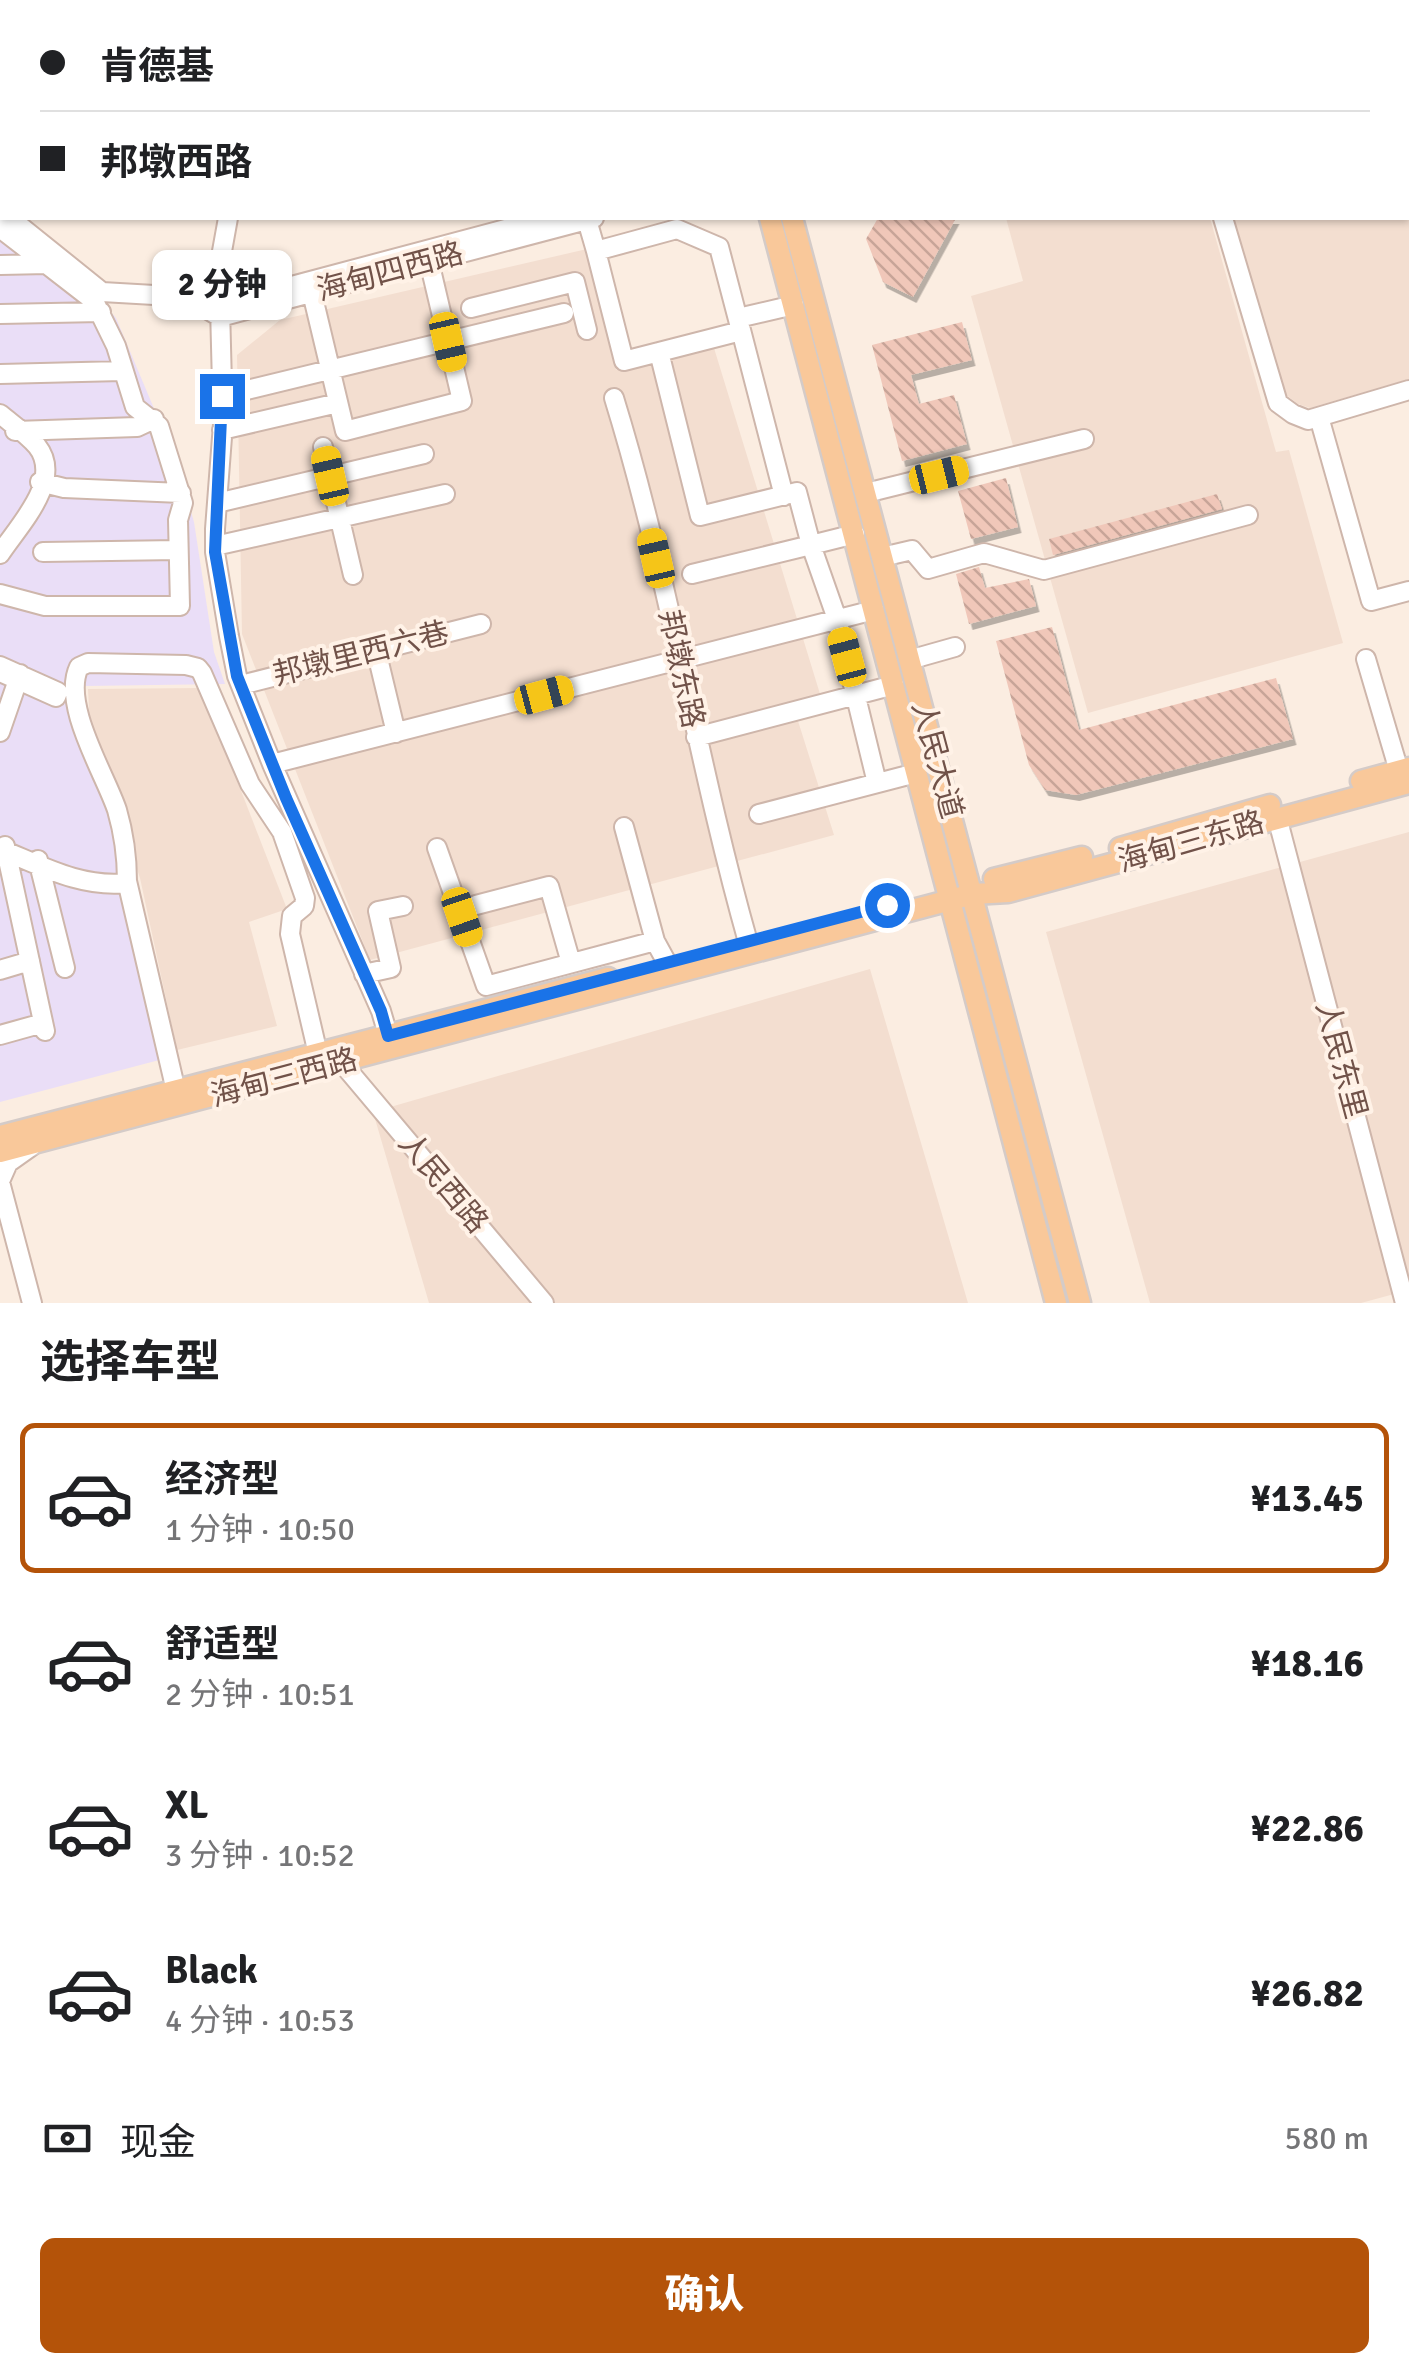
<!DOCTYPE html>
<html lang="zh">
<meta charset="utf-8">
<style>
:root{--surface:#fff;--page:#f6f6f6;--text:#202124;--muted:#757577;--line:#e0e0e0;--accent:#b45309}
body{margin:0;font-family:Signika,"Noto Sans SC",sans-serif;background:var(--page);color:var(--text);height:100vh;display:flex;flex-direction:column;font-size:38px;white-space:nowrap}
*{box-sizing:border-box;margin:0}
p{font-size:32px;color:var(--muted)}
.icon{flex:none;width:55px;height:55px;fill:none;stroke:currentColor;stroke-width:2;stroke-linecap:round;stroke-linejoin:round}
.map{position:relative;height:1303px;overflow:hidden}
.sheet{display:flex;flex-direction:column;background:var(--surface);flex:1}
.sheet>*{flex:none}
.guide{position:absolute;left:0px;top:0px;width:1410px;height:220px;box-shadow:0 2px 8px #0004;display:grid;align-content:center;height:220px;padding:0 40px;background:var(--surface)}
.end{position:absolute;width:45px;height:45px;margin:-22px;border:12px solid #1a73e8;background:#fff;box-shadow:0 0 0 5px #fff}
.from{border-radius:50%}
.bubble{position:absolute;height:70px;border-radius:15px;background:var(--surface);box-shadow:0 2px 8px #0004;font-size:32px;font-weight:800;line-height:70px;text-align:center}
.car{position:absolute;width:30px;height:60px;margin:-30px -15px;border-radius:12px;box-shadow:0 0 8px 2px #0007;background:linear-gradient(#f5c518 24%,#345 0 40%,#f5c518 0 76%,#345 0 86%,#f5c518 0)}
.guide b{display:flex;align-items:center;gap:35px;height:95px;font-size:38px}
.guide b+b{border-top:2px solid var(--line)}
.guide i{width:25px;height:25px;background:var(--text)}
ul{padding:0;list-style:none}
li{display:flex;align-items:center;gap:30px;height:150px;margin:0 20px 15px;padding:0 20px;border:5px solid transparent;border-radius:15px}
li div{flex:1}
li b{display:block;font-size:38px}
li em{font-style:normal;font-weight:800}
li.selected{border-color:var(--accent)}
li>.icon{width:90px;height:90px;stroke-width:1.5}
h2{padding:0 40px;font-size:45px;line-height:120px}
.pay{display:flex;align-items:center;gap:25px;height:110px;padding:0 40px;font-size:38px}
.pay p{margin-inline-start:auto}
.cta{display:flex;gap:20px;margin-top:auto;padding:20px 40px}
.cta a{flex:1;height:115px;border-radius:15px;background:var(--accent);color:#fff;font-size:40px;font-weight:800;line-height:115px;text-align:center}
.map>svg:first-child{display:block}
.residential{fill:#f3ded0}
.commercial{fill:#fcdbd5}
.education{fill:#eadef7}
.building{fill:url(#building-back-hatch);filter:url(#shadow)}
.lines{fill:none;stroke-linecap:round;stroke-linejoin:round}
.minor-casing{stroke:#ceb6ab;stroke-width:22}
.major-casing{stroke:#d4cbc8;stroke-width:25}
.path{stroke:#d4ab9d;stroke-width:2.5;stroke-dasharray:2.5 8;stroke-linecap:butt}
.minor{stroke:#fff;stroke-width:18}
.major{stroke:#f9c89a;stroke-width:20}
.route{stroke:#1a73e8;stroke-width:12}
.labels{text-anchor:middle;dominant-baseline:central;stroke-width:8;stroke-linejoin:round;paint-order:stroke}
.street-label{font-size:30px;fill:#715249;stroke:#fff2e7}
</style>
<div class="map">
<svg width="1409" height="1303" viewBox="0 0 1409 1303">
<defs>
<pattern id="building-back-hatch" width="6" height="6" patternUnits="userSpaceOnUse" patternTransform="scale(2.5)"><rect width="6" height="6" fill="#f0c7b9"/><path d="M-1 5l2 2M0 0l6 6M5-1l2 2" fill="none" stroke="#c7a498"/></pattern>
<filter id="shadow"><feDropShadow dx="3.5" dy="6" stdDeviation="0" flood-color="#0004"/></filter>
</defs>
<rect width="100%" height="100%" fill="#fbede1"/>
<!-- residential -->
<path class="residential" d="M1409 23V379L1310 408 1298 404 1285 394 1233 218H1408Z
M1006 218H1210L1276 452 1289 450 1343 643 1088 713 971 296 1023 281Z
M587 249 616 370 714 348 820 694 792 702 834 835 370 960 242 634 237 355 280 320Z
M201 688 287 909 249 922 277 1026 177 1050 140 878 90 728 88 689Z
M1409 832V1290L1361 1303H1150L1046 932Z
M870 969 968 1303H429L373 1112Z"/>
<!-- commercial -->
<path class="commercial" d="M885 0H1224V2H886Z"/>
<!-- education -->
<path class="education" d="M0 221 101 300 116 318 176 461 194 522 214 652 225 684 84 686V709L137 880 148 939 163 1059 0 1102Z"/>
<!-- building -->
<path class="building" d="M878 218H956L913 297 883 282 866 239Z
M962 322 972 360 911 375 919 404 954 395 967 444 902 461 872 345Z
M1006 478 1018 527 971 539 958 491Z
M1217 494 1222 509 1053 555 1049 539Z
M979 567 985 588 1029 579 1036 606 969 624 956 574Z
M1052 627 1079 730 1276 678 1293 739 1076 795 1045 790 1029 765 996 641Z"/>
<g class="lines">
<defs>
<path id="minor" d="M104 0 111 2
M385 0V2
M475 0V2
M655 0V2
M1250 0 1251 2
M250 2V0
M313 2 322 0
M1004 2 1014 0
M1154 2 1163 0
M10 218 102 292 189 297 220 305 547 218
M228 218 219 268 223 424 215 529V552L229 636 237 676 272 764 381 1011 388 1035
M1223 218 1278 403 1293 414 1308 420 1409 390
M587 220 596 251 677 229 719 247 741 331 624 361 596 251
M0 228 94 301 116 346 135 407 159 426 183 503 178 520 180 606H45L0 594
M0 265 48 264
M312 293 345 431 462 401 429 261
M471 308 575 282 587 330
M210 311 220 317 594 218
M0 314 101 312
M738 318 794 305
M741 330 784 496
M659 352 700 516 797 492 811 545 855 534
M0 374 122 371
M222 396 564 313
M614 398C669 576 697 762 748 942
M0 414C12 424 27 434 37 446 64 480 19 525 0 554
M1319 417 1371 601 1409 591
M222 430 338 403
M15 431 137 427 154 419
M323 447 353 575
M40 482 64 488 181 493
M866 493 1084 439
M217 503 424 454
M215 546 445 494
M43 552 178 550
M882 557 912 550 928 569 984 553 1044 570 1248 515
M692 574 811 545 837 619 877 783
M376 650 396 733
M1366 659 1399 771
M909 660 955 647
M0 666 58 692 56 697 0 672
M241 685 481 624
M0 732 20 674
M696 737 894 685
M272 764 874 610
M759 814 916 773
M1277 817 1405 1303
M624 827 655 941
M5 846 45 1031
M437 848 486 986 655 941 667 963
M0 849C42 866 81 888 127 883
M38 860 65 968
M476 905 549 886 571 963
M0 970 30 961
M364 974 391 968 378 911 403 906
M0 1035 43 1023
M342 1063 544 1303
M176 1091 127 881C127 856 124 834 117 810 105 774 61 704 79 667L88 663 186 665 198 668 202 673 250 784 282 832 305 898 304 906 292 916 290 934 318 1054
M0 1181 8 1163 32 1146
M0 1182 32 1303"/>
<path id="major" d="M714 0V2
M736 0 737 2
M1324 2 1333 0
M1375 2 1385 0
M770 218 1056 1303
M792 218 1080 1303
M1361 781 1409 768
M1120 848 1270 805
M994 879 1082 857
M0 1136 608 978
M0 1152 973 894 1008 892 1409 783"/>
</defs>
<!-- minor casing -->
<use href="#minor" class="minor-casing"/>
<!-- major casing -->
<use href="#major" class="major-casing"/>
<!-- path -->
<path class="path" d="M1304 0 1305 2"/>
<!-- minor -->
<use href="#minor" class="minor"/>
<!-- major -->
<use href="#major" class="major"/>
</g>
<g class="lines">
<!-- route -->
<path class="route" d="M222 396 215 552 237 676 286 798 381 1011 388 1036 887 905"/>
</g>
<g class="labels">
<!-- street labels -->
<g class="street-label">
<text transform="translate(390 272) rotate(-15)">海甸四西路</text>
<text transform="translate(361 654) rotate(-14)">邦墩里西六巷</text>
<text transform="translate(681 669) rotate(78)">邦墩东路</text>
<text transform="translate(937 760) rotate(75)">人民大道</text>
<text transform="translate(1191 842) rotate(-16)">海甸三东路</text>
<text transform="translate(1341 1060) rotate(75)">人民东里</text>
<text transform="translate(284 1078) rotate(-15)">海甸三西路</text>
<text transform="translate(443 1183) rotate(50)">人民西路</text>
</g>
</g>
</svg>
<i class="end from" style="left:887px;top:905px"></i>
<i class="end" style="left:222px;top:396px"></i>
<div class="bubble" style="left:152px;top:250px;width:140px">2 分钟</div>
<i class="car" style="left:448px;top:342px;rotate:167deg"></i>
<i class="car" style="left:939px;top:475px;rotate:76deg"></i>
<i class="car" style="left:330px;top:476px;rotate:347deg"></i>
<i class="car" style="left:656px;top:558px;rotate:347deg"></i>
<i class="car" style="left:847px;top:657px;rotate:345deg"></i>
<i class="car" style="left:544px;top:695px;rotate:75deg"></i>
<i class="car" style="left:462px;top:917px;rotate:161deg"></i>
<div class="guide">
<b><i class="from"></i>肯德基</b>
<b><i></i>邦墩西路</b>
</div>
</div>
<section class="sheet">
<h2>选择车型</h2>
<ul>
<li class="selected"><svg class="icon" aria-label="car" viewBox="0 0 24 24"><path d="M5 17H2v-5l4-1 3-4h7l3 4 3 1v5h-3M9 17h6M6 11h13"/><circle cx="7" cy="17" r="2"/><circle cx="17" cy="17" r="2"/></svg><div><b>经济型</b><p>1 分钟 · 10:50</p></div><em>¥13.45</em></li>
<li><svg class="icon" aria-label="car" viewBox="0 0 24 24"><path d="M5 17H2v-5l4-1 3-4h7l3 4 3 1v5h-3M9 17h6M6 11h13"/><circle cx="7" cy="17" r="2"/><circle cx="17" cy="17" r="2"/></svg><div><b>舒适型</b><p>2 分钟 · 10:51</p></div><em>¥18.16</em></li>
<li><svg class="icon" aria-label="car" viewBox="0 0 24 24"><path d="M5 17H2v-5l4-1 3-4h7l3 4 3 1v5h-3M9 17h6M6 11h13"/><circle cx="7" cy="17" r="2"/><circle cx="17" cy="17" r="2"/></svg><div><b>XL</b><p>3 分钟 · 10:52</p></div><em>¥22.86</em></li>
<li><svg class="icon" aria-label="car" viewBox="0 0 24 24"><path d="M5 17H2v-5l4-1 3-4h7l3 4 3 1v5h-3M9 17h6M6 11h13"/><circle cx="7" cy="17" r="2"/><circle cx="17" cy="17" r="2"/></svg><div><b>Black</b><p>4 分钟 · 10:53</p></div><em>¥26.82</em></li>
</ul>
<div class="pay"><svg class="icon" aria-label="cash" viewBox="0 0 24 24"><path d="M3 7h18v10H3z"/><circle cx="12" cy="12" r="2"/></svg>现金<p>580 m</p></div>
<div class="cta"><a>确认</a></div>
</section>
